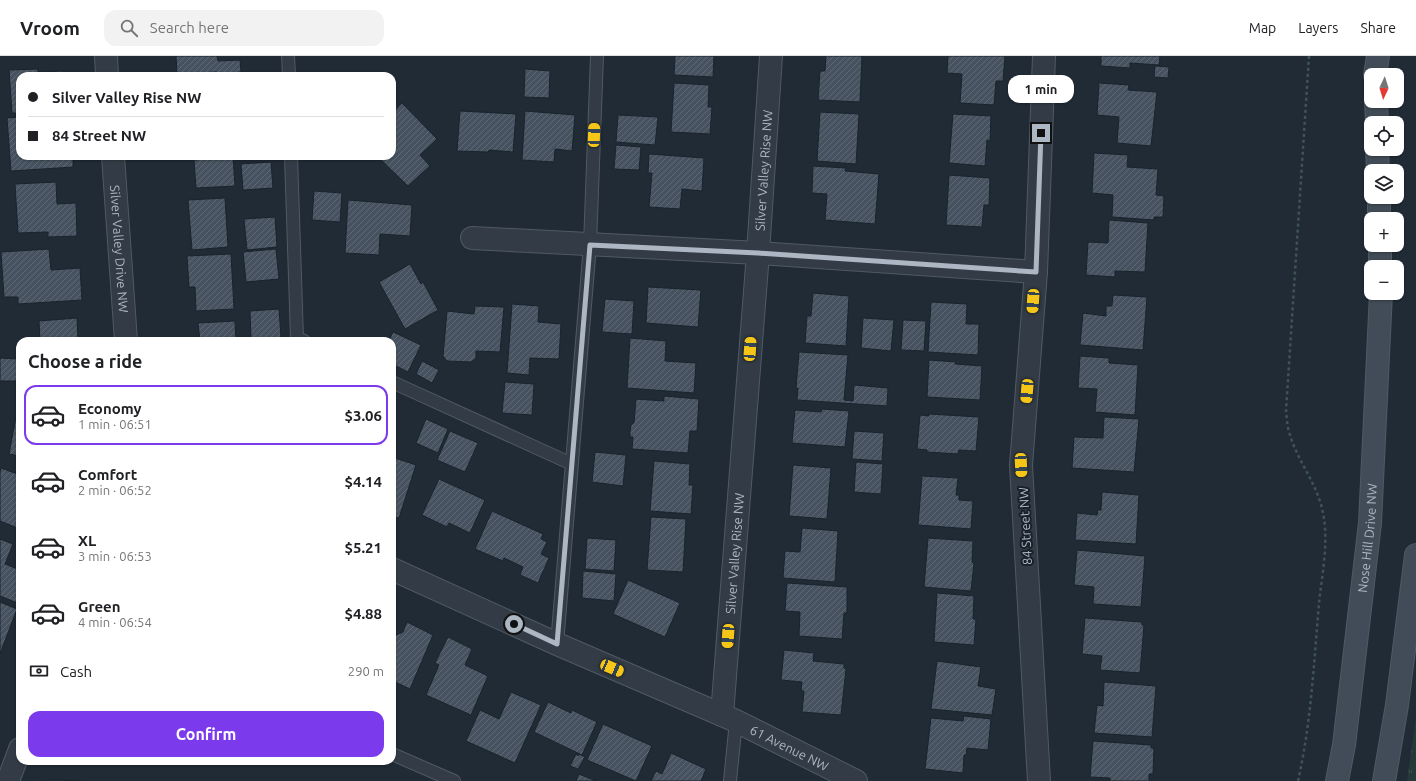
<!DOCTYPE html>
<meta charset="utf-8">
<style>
:root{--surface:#fff;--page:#f2f2f2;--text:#202124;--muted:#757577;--line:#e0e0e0;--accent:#7c3aed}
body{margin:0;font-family:Ubuntu,sans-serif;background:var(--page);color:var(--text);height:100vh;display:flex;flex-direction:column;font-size:15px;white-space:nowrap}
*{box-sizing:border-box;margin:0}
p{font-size:13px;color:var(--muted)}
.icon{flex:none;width:22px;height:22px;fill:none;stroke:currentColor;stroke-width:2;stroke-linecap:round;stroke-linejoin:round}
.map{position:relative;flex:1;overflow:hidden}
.details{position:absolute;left:16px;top:281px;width:380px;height:428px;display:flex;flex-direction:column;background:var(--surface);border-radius:12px;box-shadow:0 1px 3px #0004}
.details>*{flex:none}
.banner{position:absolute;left:16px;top:16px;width:380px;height:88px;border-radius:12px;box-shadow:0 1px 3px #0004;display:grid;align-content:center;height:88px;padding:0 12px;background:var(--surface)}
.needle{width:26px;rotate:184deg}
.fabs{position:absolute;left:1364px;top:12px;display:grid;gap:8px}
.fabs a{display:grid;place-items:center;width:40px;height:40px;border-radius:8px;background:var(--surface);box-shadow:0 1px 3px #0004;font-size:20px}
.end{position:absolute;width:18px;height:18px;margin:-9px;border:5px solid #adb7c3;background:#111;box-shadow:0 0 0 2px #111}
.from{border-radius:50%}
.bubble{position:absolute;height:28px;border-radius:12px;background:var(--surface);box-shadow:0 1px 3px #0004;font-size:13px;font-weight:700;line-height:28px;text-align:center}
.car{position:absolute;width:12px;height:24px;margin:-12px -6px;border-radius:5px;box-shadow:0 0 3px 1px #0007;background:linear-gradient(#f5c518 24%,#345 0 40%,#f5c518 0 76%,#345 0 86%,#f5c518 0)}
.banner b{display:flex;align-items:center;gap:14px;height:38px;font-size:15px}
.banner b+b{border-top:1px solid var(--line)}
.banner i{width:10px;height:10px;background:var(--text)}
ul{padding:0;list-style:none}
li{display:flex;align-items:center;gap:12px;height:60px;margin:0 8px 6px;padding:0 4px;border:2px solid transparent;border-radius:12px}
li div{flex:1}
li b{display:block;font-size:15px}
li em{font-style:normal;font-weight:700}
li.current{border-color:var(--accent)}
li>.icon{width:36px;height:36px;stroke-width:1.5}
h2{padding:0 12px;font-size:18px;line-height:48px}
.pay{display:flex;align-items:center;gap:10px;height:44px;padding:0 12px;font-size:15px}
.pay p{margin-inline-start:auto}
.primary-button{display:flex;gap:8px;margin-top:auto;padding:8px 12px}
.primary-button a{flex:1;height:46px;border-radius:12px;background:var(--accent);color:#fff;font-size:16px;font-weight:700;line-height:46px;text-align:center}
header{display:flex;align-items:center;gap:24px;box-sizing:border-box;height:56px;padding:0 20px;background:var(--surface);border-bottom:1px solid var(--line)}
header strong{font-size:19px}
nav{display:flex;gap:22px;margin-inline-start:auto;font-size:14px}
.search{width:280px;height:36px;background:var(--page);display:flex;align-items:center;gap:10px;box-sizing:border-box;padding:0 14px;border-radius:12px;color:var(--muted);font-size:15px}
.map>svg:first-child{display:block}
.park{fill:url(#park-tufts)}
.building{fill:url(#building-hatch);stroke:#1a232c}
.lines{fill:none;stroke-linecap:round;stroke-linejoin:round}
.lane-casing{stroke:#505a64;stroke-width:14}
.street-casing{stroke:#505a64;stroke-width:24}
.secondary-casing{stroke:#505a64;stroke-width:24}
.path{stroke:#415455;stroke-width:2.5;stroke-dasharray:3 3;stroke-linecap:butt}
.lane{stroke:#333c46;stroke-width:12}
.street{stroke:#333c46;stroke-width:22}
.secondary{stroke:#414c58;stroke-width:22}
.route{stroke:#adb7c3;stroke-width:5}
.labels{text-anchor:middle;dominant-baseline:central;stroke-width:4;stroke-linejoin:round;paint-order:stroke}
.street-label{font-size:13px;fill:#adb7c3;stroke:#19212a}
</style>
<header>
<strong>Vroom</strong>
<div class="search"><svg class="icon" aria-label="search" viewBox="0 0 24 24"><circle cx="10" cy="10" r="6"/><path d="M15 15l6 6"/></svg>Search here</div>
<nav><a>Map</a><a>Layers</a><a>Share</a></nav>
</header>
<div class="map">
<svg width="1416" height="725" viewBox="0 0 1416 725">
<defs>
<pattern id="park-tufts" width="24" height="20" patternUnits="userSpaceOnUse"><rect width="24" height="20" fill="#243938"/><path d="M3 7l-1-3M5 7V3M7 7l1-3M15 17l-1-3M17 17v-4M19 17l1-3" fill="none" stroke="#415353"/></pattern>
<pattern id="building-hatch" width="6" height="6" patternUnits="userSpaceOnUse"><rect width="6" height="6" fill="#46525f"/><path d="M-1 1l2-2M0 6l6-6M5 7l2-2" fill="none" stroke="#5e6974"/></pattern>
</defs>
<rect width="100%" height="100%" fill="#202b35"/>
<!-- park -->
<path class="park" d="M1416 661V725H1407Z"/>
<!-- building -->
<path class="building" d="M176 0H217L218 5 240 4 241 16 217 18V16L177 18Z
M675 0H714L713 21 674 19Z
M826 0H862L860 46 818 44 820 15H825Z
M948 0H1005L1003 25H996L994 49 960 47 962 18 947 17Z
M1101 0H1160L1159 9 1130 7V12L1101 10Z
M1155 10 1169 11 1168 22 1154 21Z
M38 13V16L63 15V20H20V57H12L9 14Z
M525 13 550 15 549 42 524 41Z
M265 17V20H240V19Z
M674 27 709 29 708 51H712L710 78 671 76Z
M1099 27 1129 29 1128 34 1157 36 1151 90 1117 87 1119 61 1097 59Z
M402 47 437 83 420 99 430 110 408 130 377 100H392V58Z
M460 55 516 58 513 96 489 94 488 96 457 95Z
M525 55 575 59 572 95 555 93 554 106 522 104Z
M820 56 859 58 856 108 817 105Z
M953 58 991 60 990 85 987 84 985 110 949 107Z
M618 59 658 61 655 89 616 86Z
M20 61V100H73V111L11 115 7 62Z
M616 89 641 91 639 114 614 113Z
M1094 97 1128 99 1127 111 1158 113 1156 139 1164 140 1163 161H1154V164L1112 161 1113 139 1092 137Z
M649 98 704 102 702 135 682 133 680 153 649 151 652 117H648Z
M197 100H233L235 130 196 132 194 104H197Z
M271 106 273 132 243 134 241 108Z
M813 110 846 112 845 115 879 118 875 168 825 164 827 138 812 137Z
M949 119 990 122 989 149H984L982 171 946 169Z
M56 126 57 148 76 147 77 180 48 181V176L18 177 15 128Z
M314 135 342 137 340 166 312 164Z
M225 142 228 191 192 194 188 144Z
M348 144 412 149 410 180 380 178 379 199 345 197Z
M275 161 277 191 247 194 244 163Z
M1109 164 1148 167 1145 216 1115 215V221L1086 219 1088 186 1108 187Z
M49 193 51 214 80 212 82 244 18 248V241H4L1 196Z
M276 193 279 223 246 226 243 196Z
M231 198 234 253 196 255 195 231H189L187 200Z
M410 208 421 228 423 226 438 254 405 273 379 226Z
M648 231 701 234 698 271 646 267Z
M813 237 849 240 846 290 805 287 807 260H811Z
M1113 239 1147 241 1143 294 1080 289 1083 257 1106 260V250H1112Z
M605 243 634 245 632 278 602 276Z
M931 246 967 248 966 268H979L978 299 928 296Z
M512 248 539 250 538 266 561 268 559 303 530 302 529 319 507 317Z
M475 250 504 251 500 296 476 295V302L471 306 447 305 443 300 447 255 474 258Z
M279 253 281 282 251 284 250 255Z
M77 262 78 285H40L39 265Z
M863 262 894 264 891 295 861 292Z
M903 264 926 265 924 295 901 294Z
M235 265 236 285H200L198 267Z
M393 276 421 289 408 316 392 308V285H389Z
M630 282 666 285 665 305 696 307 694 337 627 332Z
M799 296 848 299 844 344 853 345 854 329 888 332 887 350 797 344 798 332H796Z
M1080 300 1109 302V307L1138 309 1135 359 1095 356 1097 333 1078 332Z
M0 302 18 303 17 325H0Z
M929 304 956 306 955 308 982 310 980 344 927 341Z
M422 305 439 314 432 327 416 318Z
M505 326 534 328 532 359 502 357Z
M664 340 699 343 697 375H690L688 397 632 393 633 381H630V376L631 369 634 367 636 343 664 345Z
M18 350 20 351V400L9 398Z
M822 353 849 355 845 391 792 387 795 354 821 356Z
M929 358 979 361 976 395 959 394 958 398 927 396V394L917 393 920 359 929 360Z
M1104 361 1139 363 1134 416 1072 412 1074 381 1103 382Z
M426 363 448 373 438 397 416 387Z
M450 375 478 387 465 416 437 404Z
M854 375 884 377 882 405 852 403Z
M595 396 626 399 623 430 592 426Z
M392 401 416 409 399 462 392 460Z
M654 405 690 408 689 429H693L691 458 650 455Z
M856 406 883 408 881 438 854 436Z
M793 409 831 412 827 463 789 460Z
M1 412 20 419V473L0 465V416Z
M922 420 958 422 956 439H959V444L973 445 971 473 918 469Z
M439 423 485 444 470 477 449 467 447 471 422 459Z
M1102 436 1139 439 1136 488 1075 484 1077 457 1097 459 1098 454H1101Z
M492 455 543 478 541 483 547 486 541 498 549 502 538 527 520 519 523 511 504 502 503 505 475 493Z
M651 461 686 463 683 516 647 514Z
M802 472 838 475 835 526 783 522 785 495 800 496Z
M587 482 616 484 614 515 585 513Z
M928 482 973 485 972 506 974 507 971 535 924 531Z
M0 483 13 488 5 508 20 514V548L0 540Z
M1077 494 1145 500 1141 551 1093 548 1094 531 1074 529Z
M583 515 616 518 614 545 582 542Z
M628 524 680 547 665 581 613 558Z
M787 527 847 531V557H844L842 583 799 580 800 556 785 555Z
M937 537 974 540 973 563H976L974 589 934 586Z
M0 546 17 553 0 598Z
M1085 562 1142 566V569H1144L1140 617 1100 614 1102 600 1082 598Z
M407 566 433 579 410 633 393 625 392 626V579L394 580 403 576Z
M448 581 472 593 465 609 488 620 471 659 426 639 439 609 435 607Z
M784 594 814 597 813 605 844 608V612L846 613 841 659 802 656 804 635H801L802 626 781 624Z
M937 605 981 611 978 630 996 633 992 659 931 653Z
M1104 626 1156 630 1152 681 1094 677 1097 649 1103 650Z
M511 636 541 649 515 707 466 685 480 654 499 663Z
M548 646 571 657 572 654 597 666 582 699 534 676Z
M964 660 991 663 988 694 967 692 966 699H964L963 717 925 713 931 662 963 665Z
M603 668 652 690 636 725 587 704Z
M1093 685 1151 689V692H1154L1153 718H1149V725H1110V722L1090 721Z
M671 697 706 713 701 725H651L656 715 662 718Z
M576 698 578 700 579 698 585 701 578 713 570 710Z
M579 718 596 725H576Z
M48 724H60L81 725H48Z"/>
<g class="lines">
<defs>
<path id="lane" d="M288 0 289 20
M291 100 297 282 304 285
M392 326 572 408
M557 588 590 189 597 0
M392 698 454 725
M730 725 736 665"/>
<g id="street">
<path d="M106 0 107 20"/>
<path id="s1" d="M113 100 126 285"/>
<path d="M472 182 758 197 1036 216"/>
<path id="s2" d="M392 513 557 588 722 659 758 197 771 0"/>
<path id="s3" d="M722 659 736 665 856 725"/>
<path d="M8 725 20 693"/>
<path d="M1039 725 1021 409 1036 216 1044 0"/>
</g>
<g id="secondary">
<path d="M1375 19 1378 0"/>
<path d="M1376 45 1377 67"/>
<path d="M1377 93 1378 115"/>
<path d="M1379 141V163"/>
<path d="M1380 189V211"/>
<path id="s4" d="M1337 725 1344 689 1370 467 1381 237"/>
<path d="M1384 725 1397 649 1416 499"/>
</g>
</defs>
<!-- lane casing -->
<use href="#lane" class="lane-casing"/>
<!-- street casing -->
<use href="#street" class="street-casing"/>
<!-- secondary casing -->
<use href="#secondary" class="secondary-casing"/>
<!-- path -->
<path class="path" d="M1298 725C1311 667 1314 607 1319 547 1322 518 1329 486 1323 457 1318 429 1298 406 1290 379 1287 371 1287 363 1286 355L1309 0"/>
<!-- lane -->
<use href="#lane" class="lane"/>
<!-- street -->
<use href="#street" class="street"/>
<!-- secondary -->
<use href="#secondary" class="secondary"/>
</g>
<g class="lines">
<!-- route -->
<path class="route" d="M514 568 557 588 590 189 758 197 1036 216 1041 77"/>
</g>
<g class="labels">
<!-- street labels -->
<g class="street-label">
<text stroke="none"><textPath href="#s2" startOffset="907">Silver Valley Rise NW</textPath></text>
<text stroke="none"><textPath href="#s1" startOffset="93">Silver Valley Drive NW</textPath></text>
<text transform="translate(1025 470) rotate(-93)">84 Street NW</text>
<text stroke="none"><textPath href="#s4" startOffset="245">Nose Hill Drive NW</textPath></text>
<text stroke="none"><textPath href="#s2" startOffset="523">Silver Valley Rise NW</textPath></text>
<text stroke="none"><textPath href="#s3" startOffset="75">61 Avenue NW</textPath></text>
</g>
</g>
</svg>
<div class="fabs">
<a><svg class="needle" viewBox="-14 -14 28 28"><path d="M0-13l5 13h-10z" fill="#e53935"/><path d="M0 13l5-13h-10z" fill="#757577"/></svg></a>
<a><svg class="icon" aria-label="locate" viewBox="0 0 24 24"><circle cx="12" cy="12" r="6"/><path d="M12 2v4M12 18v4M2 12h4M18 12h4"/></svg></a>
<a><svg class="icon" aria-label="layers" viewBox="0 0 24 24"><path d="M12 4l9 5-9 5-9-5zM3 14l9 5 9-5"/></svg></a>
<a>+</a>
<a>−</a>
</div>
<i class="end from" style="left:514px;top:568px"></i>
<i class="end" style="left:1041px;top:77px"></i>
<div class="bubble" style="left:1008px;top:19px;width:66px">1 min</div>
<i class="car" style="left:594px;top:79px;rotate:2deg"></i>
<i class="car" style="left:1033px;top:245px;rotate:184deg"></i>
<i class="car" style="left:750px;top:293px;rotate:4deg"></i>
<i class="car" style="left:1027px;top:335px;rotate:185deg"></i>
<i class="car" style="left:1021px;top:409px;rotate:177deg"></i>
<i class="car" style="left:728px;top:580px;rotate:184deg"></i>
<i class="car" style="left:612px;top:612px;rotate:113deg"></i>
<div class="banner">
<b><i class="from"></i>Silver Valley Rise NW</b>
<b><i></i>84 Street NW</b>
</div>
<section class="details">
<h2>Choose a ride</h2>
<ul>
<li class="current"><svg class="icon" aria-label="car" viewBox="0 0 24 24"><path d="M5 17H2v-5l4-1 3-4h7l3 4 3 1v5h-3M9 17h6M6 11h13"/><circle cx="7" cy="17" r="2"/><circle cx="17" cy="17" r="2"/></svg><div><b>Economy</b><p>1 min · 06:51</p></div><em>$3.06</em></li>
<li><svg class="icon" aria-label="car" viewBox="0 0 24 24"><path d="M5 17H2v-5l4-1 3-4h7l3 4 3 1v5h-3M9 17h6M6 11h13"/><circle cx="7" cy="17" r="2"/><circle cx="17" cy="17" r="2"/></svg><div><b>Comfort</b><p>2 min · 06:52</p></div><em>$4.14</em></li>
<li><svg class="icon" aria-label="car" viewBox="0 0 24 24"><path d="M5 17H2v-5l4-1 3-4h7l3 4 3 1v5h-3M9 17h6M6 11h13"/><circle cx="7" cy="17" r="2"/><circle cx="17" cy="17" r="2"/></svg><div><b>XL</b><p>3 min · 06:53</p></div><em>$5.21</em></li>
<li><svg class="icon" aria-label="car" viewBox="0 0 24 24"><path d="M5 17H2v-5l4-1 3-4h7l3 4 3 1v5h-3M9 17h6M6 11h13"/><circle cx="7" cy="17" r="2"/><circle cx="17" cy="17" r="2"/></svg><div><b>Green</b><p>4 min · 06:54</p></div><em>$4.88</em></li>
</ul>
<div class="pay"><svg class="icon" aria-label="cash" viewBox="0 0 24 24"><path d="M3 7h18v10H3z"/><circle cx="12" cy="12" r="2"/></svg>Cash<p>290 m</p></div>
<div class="primary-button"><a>Confirm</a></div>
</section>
</div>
